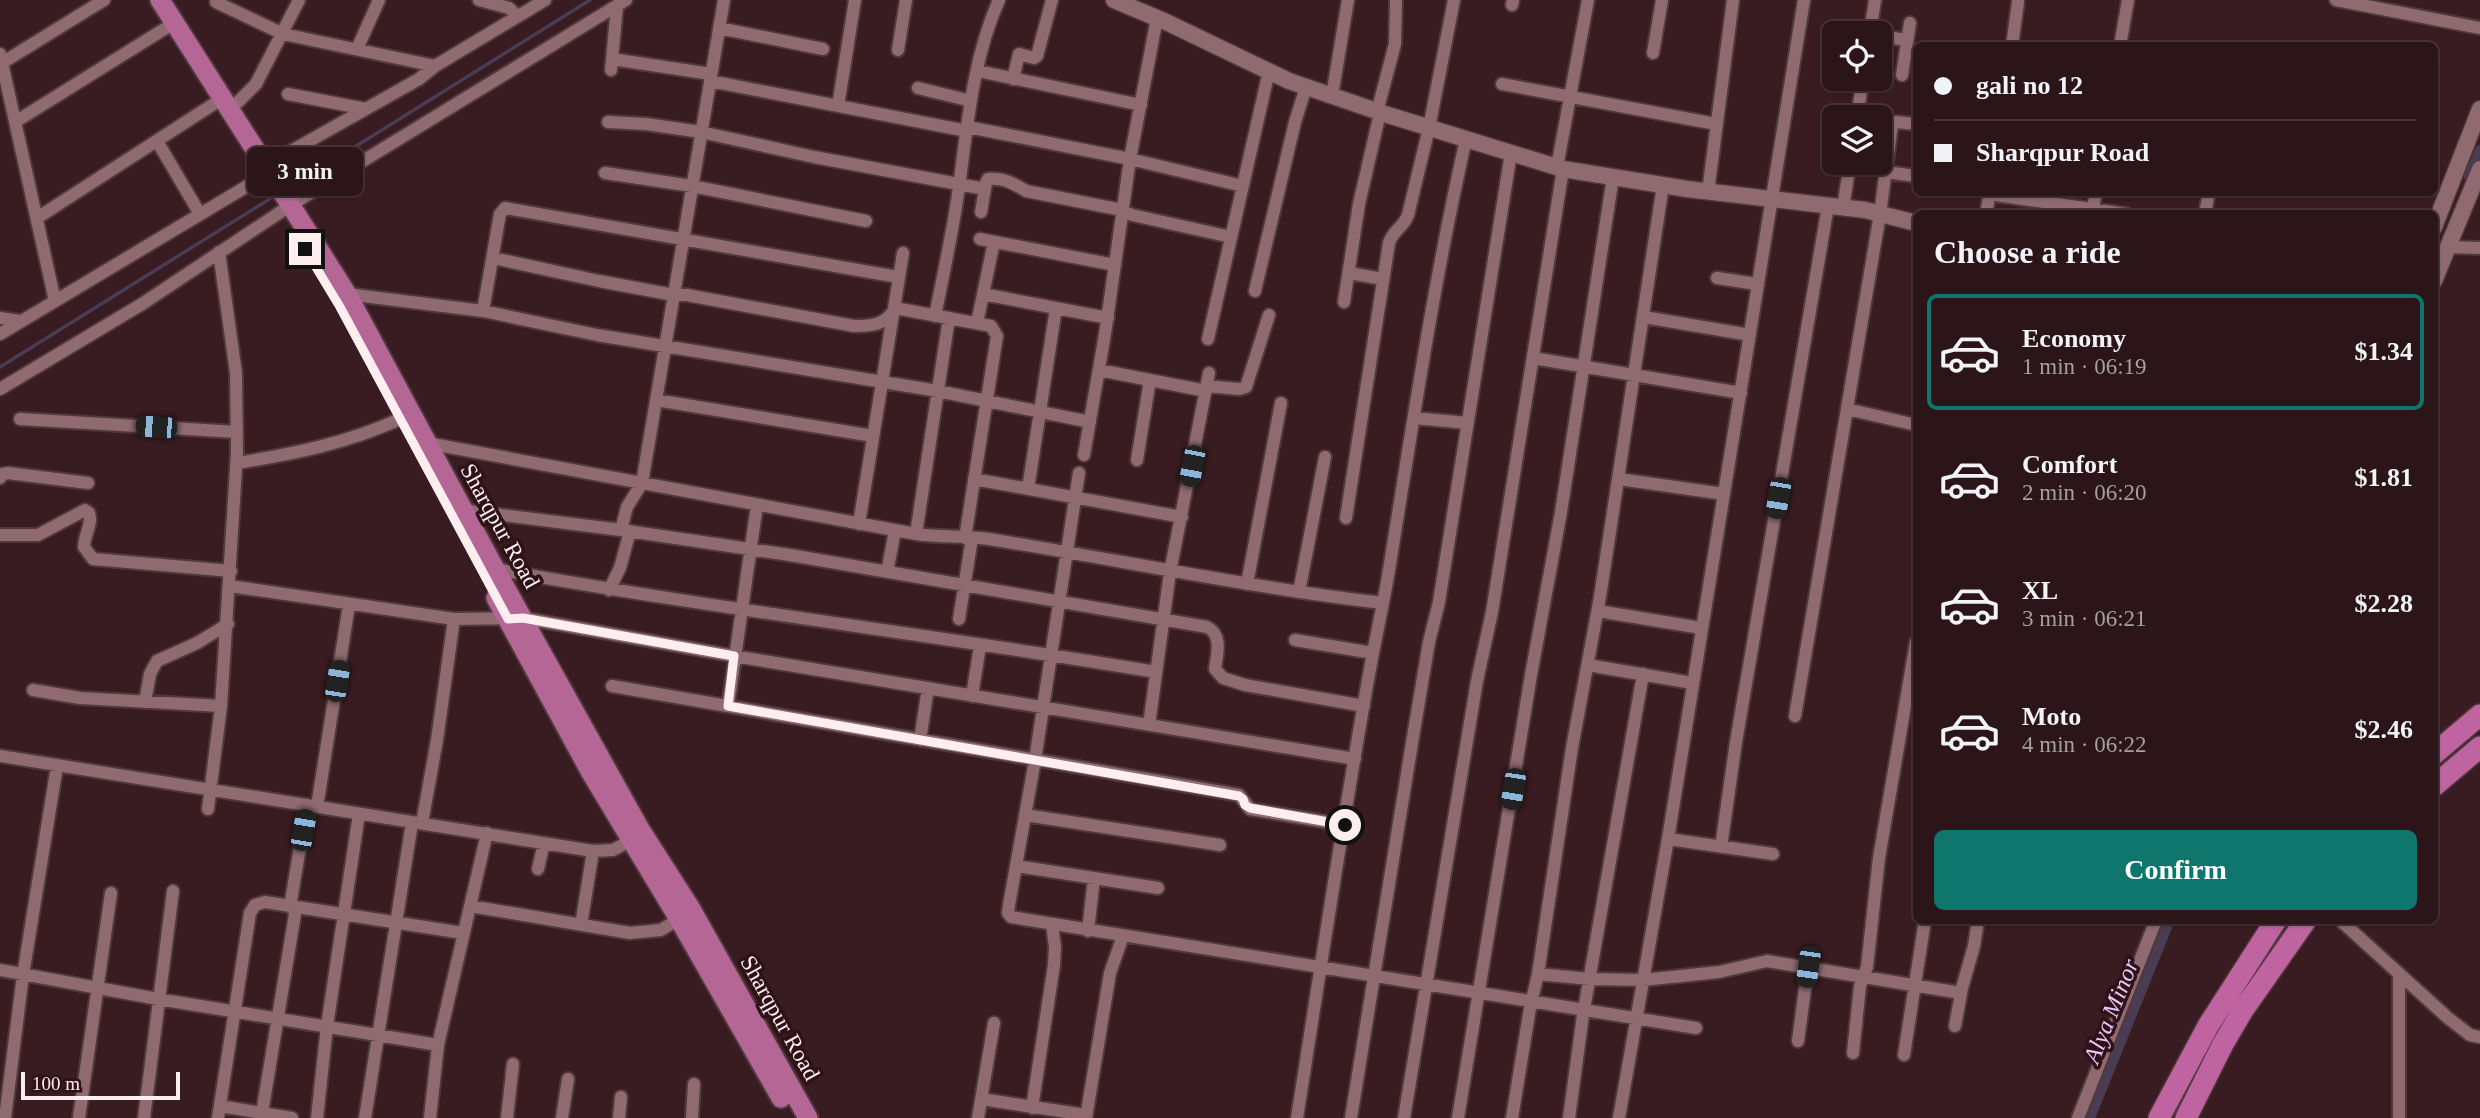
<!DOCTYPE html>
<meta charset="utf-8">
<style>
:root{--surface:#2b1519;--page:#331e22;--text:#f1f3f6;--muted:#a69fa2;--line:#473438;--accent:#0f766e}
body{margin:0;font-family:Georgia,serif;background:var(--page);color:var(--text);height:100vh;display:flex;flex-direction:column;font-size:26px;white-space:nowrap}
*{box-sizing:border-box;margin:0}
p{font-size:23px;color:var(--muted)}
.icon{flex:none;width:38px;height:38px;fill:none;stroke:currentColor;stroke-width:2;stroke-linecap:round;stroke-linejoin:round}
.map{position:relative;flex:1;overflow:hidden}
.details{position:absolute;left:1913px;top:210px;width:525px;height:714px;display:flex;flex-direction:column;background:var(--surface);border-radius:10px;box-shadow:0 2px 5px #0004,0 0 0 2px var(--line)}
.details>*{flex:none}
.hud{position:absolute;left:1913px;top:42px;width:525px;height:154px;border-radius:10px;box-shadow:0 2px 5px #0004,0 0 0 2px var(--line);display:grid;align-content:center;height:154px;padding:0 21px;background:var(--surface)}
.fabs{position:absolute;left:1822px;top:21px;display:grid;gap:14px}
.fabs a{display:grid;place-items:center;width:70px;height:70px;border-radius:10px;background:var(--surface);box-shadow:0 2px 5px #0004,0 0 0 2px var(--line);font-size:35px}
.scale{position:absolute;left:21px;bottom:18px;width:159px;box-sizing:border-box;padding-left:7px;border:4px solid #feeef0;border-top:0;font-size:19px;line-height:24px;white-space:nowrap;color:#feeef0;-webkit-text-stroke:5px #2e1218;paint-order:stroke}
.end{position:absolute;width:32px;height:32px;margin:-16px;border:9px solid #feeef0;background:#111;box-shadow:0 0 0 4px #111}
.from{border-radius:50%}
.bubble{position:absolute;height:49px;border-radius:10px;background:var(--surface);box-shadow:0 2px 5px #0004,0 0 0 2px var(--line);font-size:23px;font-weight:800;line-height:49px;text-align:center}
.car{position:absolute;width:21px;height:42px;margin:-21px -10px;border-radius:9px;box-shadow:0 0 5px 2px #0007;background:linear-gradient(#222 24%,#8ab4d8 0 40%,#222 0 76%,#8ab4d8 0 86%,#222 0)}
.hud b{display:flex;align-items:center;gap:24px;height:66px;font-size:26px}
.hud b+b{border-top:2px solid var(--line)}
.hud i{width:18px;height:18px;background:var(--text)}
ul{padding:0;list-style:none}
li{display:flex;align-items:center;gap:21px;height:116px;margin:0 14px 10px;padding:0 7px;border:4px solid transparent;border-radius:10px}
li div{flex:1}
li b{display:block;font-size:26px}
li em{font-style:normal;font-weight:800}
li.selected{border-color:var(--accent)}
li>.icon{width:63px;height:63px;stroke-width:1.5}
h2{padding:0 21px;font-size:32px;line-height:84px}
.action{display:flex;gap:14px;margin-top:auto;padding:14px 21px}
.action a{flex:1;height:80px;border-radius:10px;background:var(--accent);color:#fff;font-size:28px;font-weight:800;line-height:80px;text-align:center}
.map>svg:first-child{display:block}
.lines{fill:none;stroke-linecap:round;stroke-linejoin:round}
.stream{stroke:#4a3d53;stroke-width:3.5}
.canal{stroke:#4a3d53;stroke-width:10}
.minor-casing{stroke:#50383d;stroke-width:16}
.tertiary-casing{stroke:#50383d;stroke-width:19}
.primary-casing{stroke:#50383d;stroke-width:23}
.trunk-casing{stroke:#50383d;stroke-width:24}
.minor{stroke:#8f6b71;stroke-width:12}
.tertiary{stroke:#8f6b71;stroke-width:16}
.primary{stroke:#b46695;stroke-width:19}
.trunk{stroke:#c064a1;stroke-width:21}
.route{stroke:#feeef0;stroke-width:9}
.labels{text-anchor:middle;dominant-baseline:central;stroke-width:7;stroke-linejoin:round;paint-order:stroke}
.street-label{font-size:23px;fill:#feeef0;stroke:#2e1218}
.water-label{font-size:24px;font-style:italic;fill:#e6caf9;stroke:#2e1218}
</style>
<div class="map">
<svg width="2480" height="1118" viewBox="0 0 2480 1118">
<rect width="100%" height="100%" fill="#391c21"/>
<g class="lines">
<!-- stream -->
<path class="stream" d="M289 188 590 0
M0 367 276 195"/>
<!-- canal -->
<path class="canal" d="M2469 176 2480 150
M2090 1118 2170 920"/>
<defs>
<path id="minor" d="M479 0 509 8 517 16
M2336 0 2480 28
M216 2 283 34 435 66
M1512 5 1513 0
M719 28 823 49
M1870 33 1875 0
M1880 36 1907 40
M2012 46 2018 2
M2120 46 2128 0
M357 49 379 0
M898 50 906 0
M1653 53 1662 0
M0 54 55 301
M612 59 711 74
M2 63 104 0
M611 70 617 6
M978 71 1141 105
M1902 75 1910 23
M1013 79 1019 54 1034 58 1037 56 1052 0
M710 81 967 131
M1502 84 1716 124
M918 88 971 101
M288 94 366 109
M1332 96 1348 0
M838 106 855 0
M230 110 256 84 299 0
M1377 112 1395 44 1396 0
M1857 117 1863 79
M15 122 174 23
M608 122 646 124 701 132 814 157 985 189
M968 127 1130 159 1243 186
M157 141 200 214
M1557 167 1588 0
M1886 172 1916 176
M605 173 692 186 866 221
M1708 192 1733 0
M1989 194 2126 214
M1843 208 1850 163
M981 212 986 183 988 179C1004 177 1014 184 1026 191L1122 210 1132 215 1231 237
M1986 214 1990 192
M2092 214 2096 192
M2205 214 2209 192
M37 218 223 98
M980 239 1115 265
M2448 247 2480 248
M493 258 599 281 674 295H687L854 326C872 326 886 325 895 308L991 326 997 336 965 538
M1349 273 1383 279
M1717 278 1757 284
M1255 291 1295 122 1306 87
M347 294 483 311 597 335 938 391 1090 422
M983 294 1108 318
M1344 302 1359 204 1380 113
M483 311 500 214 505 208 898 277
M935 316C943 276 952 235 958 194 967 130 972 60 999 0
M1644 317 1750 335
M0 318 20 321
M977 323 994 242
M0 334 249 185 286 154 419 79 435 66 545 0
M1208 339 1269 71
M1533 358 1741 393
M1099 370 1206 391
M1206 386 1239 389 1246 387 1269 315
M0 389 142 304 291 205 626 0
M656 400 873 436
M1847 409 1916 425
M1414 418 1467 423
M20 419 237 432
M427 443 916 534C942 538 969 535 995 540 1125 561 1253 588 1383 603
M1084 455 1105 334 1130 159 1157 18
M1137 460 1150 380
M237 463C293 454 348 443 400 419
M1079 473 1035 760 1009 905 1008 913 1011 917 1696 1028
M0 478 3 474 8 473 88 483
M974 479 1182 517
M1619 479 1724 494
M1028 489 1056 308
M462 510 621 530 790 555 1207 627C1223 635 1217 654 1215 669L1223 678 1245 685 1364 706
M1346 518 1389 243C1393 230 1404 227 1408 215L1429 128 1454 0
M859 524 903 253
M621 530 627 507 642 483 724 0
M916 534 949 318
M0 535H38L85 510 89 513C93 524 84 535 84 547L93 559 231 571
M495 569C714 609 936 635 1156 672
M887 572 895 531
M1247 584 1281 403
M230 586 454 619 523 618 734 656 1355 759
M609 590 620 568 630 531
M1299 592 1325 457
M1598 611 1701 628
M959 619 972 538
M1295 640 1373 653
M1588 665 1692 683
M612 686 1239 795 1250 809 1345 825
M33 690 80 698 221 706
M972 696 980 646
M145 702 150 674 157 661 197 643 228 624
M728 706 757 505
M1795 716 1880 214 1892 125 1896 122 1916 124
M1149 725 1170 572 1209 373
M920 740 928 688
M0 756 593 851 613 850 632 840
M317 807 349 605
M208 809 221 706 237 452 236 373 219 252
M1025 815 1220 845
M422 823 437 740 454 619
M1668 839 1773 854
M1721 847 1736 742 1828 206
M1016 866 1158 888
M538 869 544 843
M470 906 630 933 661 930 683 916
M290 907 307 805
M2340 920 2448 1018 2470 1035 2480 1037
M581 925 593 851
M1088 931 1094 878
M0 970 158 999 438 1045
M1538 974 1590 979 1643 980 1719 972 1767 961 1961 993
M1955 1026 1962 988 1974 946 1978 920
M1798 1041 1808 967
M1853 1053 1860 986 1867 967 1879 858 1916 642
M1904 1055 1925 920
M981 1099 1086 1115
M220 1106 292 1118
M1032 1108 1054 965 1055 947 1052 925
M262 1113 296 908
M5 1118 23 975 57 766
M79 1118 111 893
M144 1118 173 891
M218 1118 250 913 255 905 265 902 463 933
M317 1118 327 1026 359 814
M365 1118 412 823
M430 1118 438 1045 487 833
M507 1118 513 1064
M562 1118 568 1079
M619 1118 621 1097
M692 1118 694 1084
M978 1118 994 1023
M1086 1118 1110 973 1123 936
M1297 1118C1320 972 1342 825 1368 680 1374 645 1382 611 1388 576 1412 430 1433 284 1466 139
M1351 1118 1412 743 1429 642 1439 602 1511 153
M1404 1118 1477 681 1492 612 1563 169
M1458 1118 1531 675 1561 512 1613 177
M1512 1118 1530 1008 1538 974 1572 748 1600 597 1663 185
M1569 1118 1583 1015 1643 674
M1619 1118 1669 833 1804 0
M2078 1118 2156 920
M2399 1118V974"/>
<path id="tertiary" d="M1114 0 1164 21 1289 81 1388 115 1563 169 1687 189 1865 210 1916 223
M2434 227 2480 109
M2434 281 2480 169"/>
<path id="primary" d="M160 0 347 294 495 569 641 831 691 909 808 1118
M496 598 590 771 679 919 781 1098"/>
<path id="trunk" d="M2434 754 2480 715
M2434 786 2480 747
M2159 1118 2208 1026 2276 920
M2186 1118 2223 1044 2243 1010 2306 920"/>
</defs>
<!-- minor casing -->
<use href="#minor" class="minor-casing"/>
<!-- tertiary casing -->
<use href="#tertiary" class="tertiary-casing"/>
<!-- primary casing -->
<use href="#primary" class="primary-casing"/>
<!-- trunk casing -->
<use href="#trunk" class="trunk-casing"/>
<!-- minor -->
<use href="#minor" class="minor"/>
<!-- tertiary -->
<use href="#tertiary" class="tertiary"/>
<!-- primary -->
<use href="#primary" class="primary"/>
<!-- trunk -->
<use href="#trunk" class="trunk"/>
</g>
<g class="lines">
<!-- route -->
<path class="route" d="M305 249 340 307 508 619 523 618 734 656 728 706 1239 796 1243 799 1245 805 1250 808 1345 825"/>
</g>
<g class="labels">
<!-- street labels -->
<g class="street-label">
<text transform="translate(500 526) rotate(61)">Sharqpur Road</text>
<text transform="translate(780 1018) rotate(61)">Sharqpur Road</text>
</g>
<!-- water labels -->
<g class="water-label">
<text transform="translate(2111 1011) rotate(-68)">Alya Minor</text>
</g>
</g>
</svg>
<div class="fabs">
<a><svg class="icon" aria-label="locate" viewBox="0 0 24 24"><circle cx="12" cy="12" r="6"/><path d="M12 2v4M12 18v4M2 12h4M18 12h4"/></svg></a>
<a><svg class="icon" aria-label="layers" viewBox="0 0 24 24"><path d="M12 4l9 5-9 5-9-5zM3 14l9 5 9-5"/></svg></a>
</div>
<div class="scale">100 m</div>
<i class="end from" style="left:1345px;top:825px"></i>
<i class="end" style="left:305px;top:249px"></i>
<div class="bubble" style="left:247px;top:147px;width:116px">3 min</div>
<i class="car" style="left:156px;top:427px;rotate:274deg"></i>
<i class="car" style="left:1192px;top:466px;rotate:191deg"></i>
<i class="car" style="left:1778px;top:498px;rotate:190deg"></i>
<i class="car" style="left:337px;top:681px;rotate:9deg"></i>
<i class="car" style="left:1513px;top:789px;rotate:189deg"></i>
<i class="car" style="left:303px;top:830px;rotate:10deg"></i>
<i class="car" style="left:1808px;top:967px;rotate:188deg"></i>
<div class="hud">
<b><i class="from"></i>gali no 12</b>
<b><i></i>Sharqpur Road</b>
</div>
<section class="details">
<h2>Choose a ride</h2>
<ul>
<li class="selected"><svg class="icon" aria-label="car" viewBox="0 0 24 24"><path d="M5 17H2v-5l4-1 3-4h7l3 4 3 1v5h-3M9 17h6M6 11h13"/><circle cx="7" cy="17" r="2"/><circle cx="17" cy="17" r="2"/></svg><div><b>Economy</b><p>1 min · 06:19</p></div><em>$1.34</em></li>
<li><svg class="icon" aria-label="car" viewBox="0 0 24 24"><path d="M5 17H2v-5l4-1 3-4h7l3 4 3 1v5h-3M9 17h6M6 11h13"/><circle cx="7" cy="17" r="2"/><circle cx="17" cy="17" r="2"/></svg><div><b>Comfort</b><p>2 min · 06:20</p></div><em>$1.81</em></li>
<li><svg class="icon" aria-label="car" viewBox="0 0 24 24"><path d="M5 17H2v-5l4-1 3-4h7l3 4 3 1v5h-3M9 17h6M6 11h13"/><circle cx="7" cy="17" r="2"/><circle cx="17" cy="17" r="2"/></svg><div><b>XL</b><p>3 min · 06:21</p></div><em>$2.28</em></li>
<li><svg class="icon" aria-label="car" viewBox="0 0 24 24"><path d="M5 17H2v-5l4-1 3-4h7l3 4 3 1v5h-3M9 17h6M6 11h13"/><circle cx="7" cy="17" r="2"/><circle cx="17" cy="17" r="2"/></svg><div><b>Moto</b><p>4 min · 06:22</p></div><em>$2.46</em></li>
</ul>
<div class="action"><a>Confirm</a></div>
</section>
</div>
